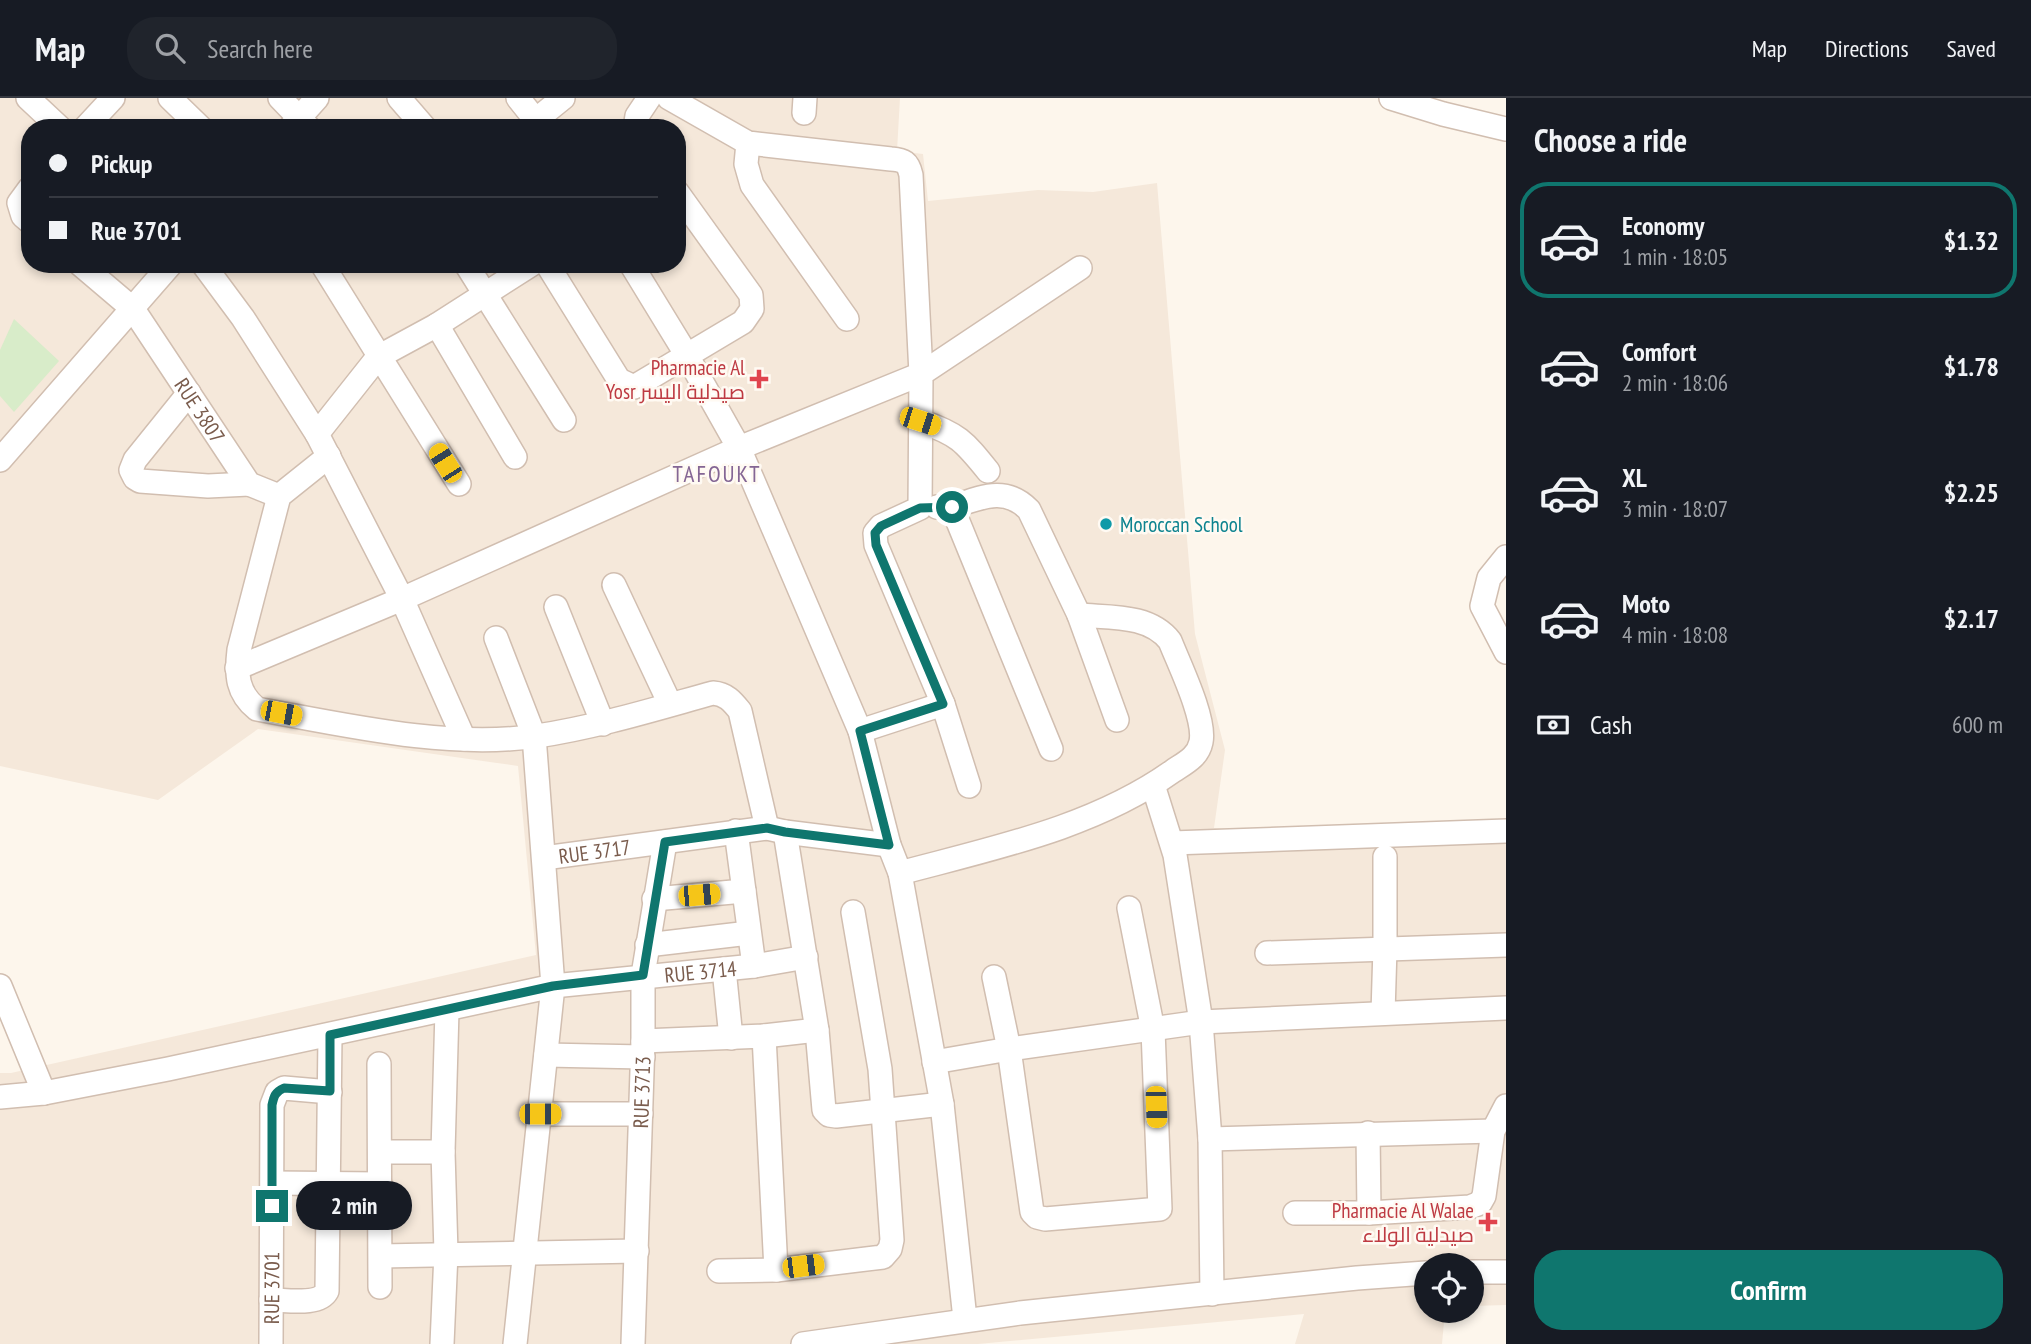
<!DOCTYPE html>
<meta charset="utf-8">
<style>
:root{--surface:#171b24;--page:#20242c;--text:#f1f3f6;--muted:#9ea1a6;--line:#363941;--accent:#0f766e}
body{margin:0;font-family:"PT Sans Narrow",Cairo,sans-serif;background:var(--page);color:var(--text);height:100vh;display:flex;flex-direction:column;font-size:26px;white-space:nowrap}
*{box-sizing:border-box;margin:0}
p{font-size:23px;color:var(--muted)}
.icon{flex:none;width:38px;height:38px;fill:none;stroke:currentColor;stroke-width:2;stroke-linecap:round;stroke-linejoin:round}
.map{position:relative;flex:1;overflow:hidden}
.details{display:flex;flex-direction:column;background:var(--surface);width:525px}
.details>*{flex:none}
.top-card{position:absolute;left:21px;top:21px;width:665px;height:154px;border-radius:28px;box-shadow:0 4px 10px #0003;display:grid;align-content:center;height:154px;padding:0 28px;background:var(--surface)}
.fabs{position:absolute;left:1414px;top:1155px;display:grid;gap:14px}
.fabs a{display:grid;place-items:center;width:70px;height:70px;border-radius:50%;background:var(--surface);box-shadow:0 4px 10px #0003;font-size:35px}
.end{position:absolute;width:32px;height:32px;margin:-16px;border:9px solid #0f766e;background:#fff;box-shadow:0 0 0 4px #fff}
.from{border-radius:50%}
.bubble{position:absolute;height:49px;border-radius:24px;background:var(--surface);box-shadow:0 4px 10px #0003;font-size:23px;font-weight:600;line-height:49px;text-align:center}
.car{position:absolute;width:21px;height:42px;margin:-21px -10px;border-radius:9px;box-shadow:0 0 5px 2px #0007;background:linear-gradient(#f5c518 24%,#345 0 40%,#f5c518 0 76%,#345 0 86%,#f5c518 0)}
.top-card b{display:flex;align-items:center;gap:24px;height:66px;font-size:26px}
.top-card b+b{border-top:2px solid var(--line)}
.top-card i{width:18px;height:18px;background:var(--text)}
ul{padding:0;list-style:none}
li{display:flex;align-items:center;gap:21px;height:116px;margin:0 14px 10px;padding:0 14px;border:4px solid transparent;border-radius:28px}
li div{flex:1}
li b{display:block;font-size:26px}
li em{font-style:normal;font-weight:600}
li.selected{border-color:var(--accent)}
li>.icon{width:63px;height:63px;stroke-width:1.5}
h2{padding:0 28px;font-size:32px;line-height:84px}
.pay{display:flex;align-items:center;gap:18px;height:77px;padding:0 28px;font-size:26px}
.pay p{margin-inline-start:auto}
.primary-button{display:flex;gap:14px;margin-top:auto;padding:14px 28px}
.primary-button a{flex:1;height:80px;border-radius:28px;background:var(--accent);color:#fff;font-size:28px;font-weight:600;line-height:80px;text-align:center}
header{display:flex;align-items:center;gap:42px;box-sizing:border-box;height:98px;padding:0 35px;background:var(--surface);border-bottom:2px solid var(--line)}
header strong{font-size:33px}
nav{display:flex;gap:38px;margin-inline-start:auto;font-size:24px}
.search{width:490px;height:63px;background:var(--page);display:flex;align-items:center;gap:18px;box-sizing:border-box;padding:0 24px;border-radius:28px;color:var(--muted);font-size:26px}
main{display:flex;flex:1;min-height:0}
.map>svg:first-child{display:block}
.residential{fill:#f5e8da;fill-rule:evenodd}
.green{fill:#d8ecc9}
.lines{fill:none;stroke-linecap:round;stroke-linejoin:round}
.minor-casing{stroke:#d1beb0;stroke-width:26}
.minor{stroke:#fff;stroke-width:23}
.route{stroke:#0f766e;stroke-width:9}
.health-dot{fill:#e0444e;stroke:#fffaf3;stroke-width:2.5}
.culture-dot{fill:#0f9aa8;stroke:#fffaf3;stroke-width:2.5}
.labels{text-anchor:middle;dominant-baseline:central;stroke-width:5;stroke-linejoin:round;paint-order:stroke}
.health-label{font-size:21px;fill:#be3a42;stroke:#fffaf3;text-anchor:end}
.street-label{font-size:21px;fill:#7a5c4d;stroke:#fffaf3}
.culture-label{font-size:21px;fill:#0d838f;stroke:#fffaf3;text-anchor:start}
.neighbourhood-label{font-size:23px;letter-spacing:2px;fill:#846695;stroke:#fffaf3}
</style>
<header>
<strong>Map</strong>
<div class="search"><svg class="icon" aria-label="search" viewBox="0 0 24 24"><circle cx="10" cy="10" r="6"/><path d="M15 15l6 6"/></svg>Search here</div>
<nav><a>Map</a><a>Directions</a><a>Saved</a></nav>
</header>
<main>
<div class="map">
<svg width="1506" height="1246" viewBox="0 0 1506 1246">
<rect width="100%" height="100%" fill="#fdf6ec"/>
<!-- residential -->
<path class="residential" d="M0 0H900L897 53 923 56 928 103 1038 92 1093 94 1157 85 1195 536 1225 652 1214 730 1279 734 1506 729V1207L1472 1208V1167H1426V1213H1445L1442 1246H1295L1304 1216 978 1246H0V975H11L536 857 518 668 258 631 158 702 0 668ZM30 30H677V166H30Z"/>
<!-- green -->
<path class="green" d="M14 221 59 263 14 314 0 298V252Z"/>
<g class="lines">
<defs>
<g id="minor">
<path d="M28 0 60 30"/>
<path d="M170 0 201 30"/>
<path d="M280 0 309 30"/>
<path d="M399 0 425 30"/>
<path d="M518 0 542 30"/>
<path d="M1391 0 1443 16 1506 31"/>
<path d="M804 15 805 0"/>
<path d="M291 29 317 0"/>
<path d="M85 30 113 0"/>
<path d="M531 30 537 21 563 0"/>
<path d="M635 30 637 18 649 0"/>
<path d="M748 45 746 66 752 87 847 221"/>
<path d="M30 90 19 105 23 118 30 124"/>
<path id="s1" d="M80 166 133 211 249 386 279 398"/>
<path d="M203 166 243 220 317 336 402 501 464 641"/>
<path d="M322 166 459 386"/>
<path d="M466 166 564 322"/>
<path d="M547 166 619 282 634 289 743 224 752 211 751 197 677 94"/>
<path d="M631 166 686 256 739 350 921 276 911 77C908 64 904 62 891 61L748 45 669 0"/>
<path d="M437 227 515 359"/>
<path d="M189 295 135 362 131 372 135 380 140 383 208 388 249 386"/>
<path d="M920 323C958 336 964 343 988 373"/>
<path d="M317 336 378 259 437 227 532 166"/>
<path d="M329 358 279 398 239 552C236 577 237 595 257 611 345 627 448 651 537 638 597 629 655 611 713 595 726 596 732 603 740 613L767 730"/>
<path d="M0 362 171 166"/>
<path d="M937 409H952L1051 651"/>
<path d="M952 409C980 400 1005 387 1029 412L1079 517 1117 622"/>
<path d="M1506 459 1489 480 1482 508 1506 554"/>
<path d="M614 487 670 606"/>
<path d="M556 509 603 626"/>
<path d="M496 540 534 638 553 888 515 1246"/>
<path d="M237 570 402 501 739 350 860 633 889 747 900 775C993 750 1093 730 1173 673 1185 665 1198 659 1201 644 1206 621 1179 566 1170 543 1149 516 1110 520 1079 517"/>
<path d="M860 633 943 606"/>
<path d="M1153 687 1175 757 1201 924 1210 1041 1212 1196"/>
<path d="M969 688 943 606 876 447 875 435 881 428 920 410 921 276 1080 170"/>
<path d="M736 733 754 868"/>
<path d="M785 734 817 932 824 1012 829 1017 836 1018 942 1006"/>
<path d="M1172 745 1506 733"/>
<path id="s2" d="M544 760 767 730 785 734 889 747"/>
<path d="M900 775 942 1006 965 1221"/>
<path d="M654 801 744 793"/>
<path d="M647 847 749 835"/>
<path d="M1267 855 1506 847"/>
<path d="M724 871 731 940"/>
<path d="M994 879 1009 951 1032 1114 1037 1119 1045 1121 1160 1111 1153 932 1129 810"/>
<path id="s3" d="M0 888 44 995 168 971 553 888 754 868 806 859"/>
<path d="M1383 915 1385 850V759"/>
<path d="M764 938 776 1172"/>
<path d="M643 943 764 938 817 932"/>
<path d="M546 957 643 959"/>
<path d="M934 964 1009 951 1201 924 1506 910"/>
<path d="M379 966 380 1189"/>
<path d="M0 999 44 995"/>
<path d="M540 1016H641"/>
<path d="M1368 1035 1369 1115"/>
<path d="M1210 1041 1493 1033"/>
<path d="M381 1054H443"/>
<path d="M273 1085 380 1086"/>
<path d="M1295 1115H1369L1470 1109 1480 1105 1484 1098 1493 1033 1506 1008"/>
<path d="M381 1158 637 1153"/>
<path d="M719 1173 776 1172 883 1159 890 1151 892 1142 880 971 853 814"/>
<path d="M1472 1174H1506"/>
<path d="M271 1202C287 1202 319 1208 327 1193L330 937"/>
<path id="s4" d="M271 1246 272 1007 277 994 284 990 330 994"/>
<path d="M442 1246 446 1155 443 1054 447 912"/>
<path id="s5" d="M633 1246 643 943V877L665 744"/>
<path d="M803 1246 1020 1215 1357 1180 1426 1175"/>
</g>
</defs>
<!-- minor casing -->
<use href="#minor" class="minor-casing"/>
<!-- minor -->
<use href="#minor" class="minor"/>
</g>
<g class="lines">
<!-- route -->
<path class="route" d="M272 1108V1007C274 998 275 994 284 990L330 993V937L553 888 643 877 665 744 767 730 785 734 889 747 860 633 943 606 876 447 875 435 881 428 920 410 952 409"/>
</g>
<!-- markers -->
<g class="health-dot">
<path d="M755.5 270.5h7v7h7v7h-7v7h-7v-7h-7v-7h7z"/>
<path d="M1484.5 1113.5h7v7h7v7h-7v7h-7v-7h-7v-7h7z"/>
</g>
<circle class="culture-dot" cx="1106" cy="426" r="7"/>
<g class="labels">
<!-- health labels -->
<g class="health-label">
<text x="745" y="269">Pharmacie Al<tspan x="745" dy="24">Yosr صيدلية اليسر</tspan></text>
<text x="1474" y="1112">Pharmacie Al Walae<tspan x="1474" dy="24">صيدلية الولاء</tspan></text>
</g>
<!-- street labels -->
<g class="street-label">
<text stroke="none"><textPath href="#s1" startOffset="191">RUE 3807</textPath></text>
<text stroke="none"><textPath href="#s2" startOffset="51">RUE 3717</textPath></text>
<text stroke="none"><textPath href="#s3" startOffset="784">RUE 3714</textPath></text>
<text stroke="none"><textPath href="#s5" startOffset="252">RUE 3713</textPath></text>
<text stroke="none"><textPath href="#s4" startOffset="56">RUE 3701</textPath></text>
</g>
<!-- culture labels -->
<g class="culture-label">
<text x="1120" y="426">Moroccan School</text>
</g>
<!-- neighbourhood labels -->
<g class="neighbourhood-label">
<text x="717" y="375">TAFOUKT</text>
</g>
</g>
</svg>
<div class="fabs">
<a><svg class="icon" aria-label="locate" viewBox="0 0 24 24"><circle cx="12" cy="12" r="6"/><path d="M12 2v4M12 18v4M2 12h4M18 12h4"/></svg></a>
</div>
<i class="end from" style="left:952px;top:409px"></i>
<i class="end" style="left:272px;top:1108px"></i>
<div class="bubble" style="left:296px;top:1083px;width:116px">2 min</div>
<i class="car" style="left:920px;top:323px;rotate:108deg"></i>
<i class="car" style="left:445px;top:365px;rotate:328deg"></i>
<i class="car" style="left:281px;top:615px;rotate:101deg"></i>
<i class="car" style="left:699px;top:797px;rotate:85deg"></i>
<i class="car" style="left:1156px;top:1009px;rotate:178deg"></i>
<i class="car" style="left:540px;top:1016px;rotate:90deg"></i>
<i class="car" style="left:803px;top:1168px;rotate:83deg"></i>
<div class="top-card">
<b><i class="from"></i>Pickup</b>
<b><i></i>Rue 3701</b>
</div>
</div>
<section class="details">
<h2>Choose a ride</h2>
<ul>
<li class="selected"><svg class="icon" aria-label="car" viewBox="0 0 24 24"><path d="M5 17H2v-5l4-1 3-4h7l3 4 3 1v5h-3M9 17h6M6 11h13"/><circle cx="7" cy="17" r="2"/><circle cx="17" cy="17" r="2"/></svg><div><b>Economy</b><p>1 min · 18:05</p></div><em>$1.32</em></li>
<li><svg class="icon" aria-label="car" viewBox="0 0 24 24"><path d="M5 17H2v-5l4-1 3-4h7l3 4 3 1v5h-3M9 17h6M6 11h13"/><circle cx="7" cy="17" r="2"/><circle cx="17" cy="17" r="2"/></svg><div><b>Comfort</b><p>2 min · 18:06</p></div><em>$1.78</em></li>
<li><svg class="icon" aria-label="car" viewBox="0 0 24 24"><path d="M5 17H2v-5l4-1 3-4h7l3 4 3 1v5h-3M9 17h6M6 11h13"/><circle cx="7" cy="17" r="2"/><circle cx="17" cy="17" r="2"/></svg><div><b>XL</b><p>3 min · 18:07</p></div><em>$2.25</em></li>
<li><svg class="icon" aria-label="car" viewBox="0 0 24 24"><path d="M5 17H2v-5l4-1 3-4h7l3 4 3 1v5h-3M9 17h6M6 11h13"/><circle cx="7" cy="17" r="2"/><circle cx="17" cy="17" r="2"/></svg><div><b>Moto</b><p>4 min · 18:08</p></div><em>$2.17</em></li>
</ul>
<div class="pay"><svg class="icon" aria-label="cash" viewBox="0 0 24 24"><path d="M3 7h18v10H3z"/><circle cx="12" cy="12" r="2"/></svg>Cash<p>600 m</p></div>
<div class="primary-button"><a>Confirm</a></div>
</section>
</main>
